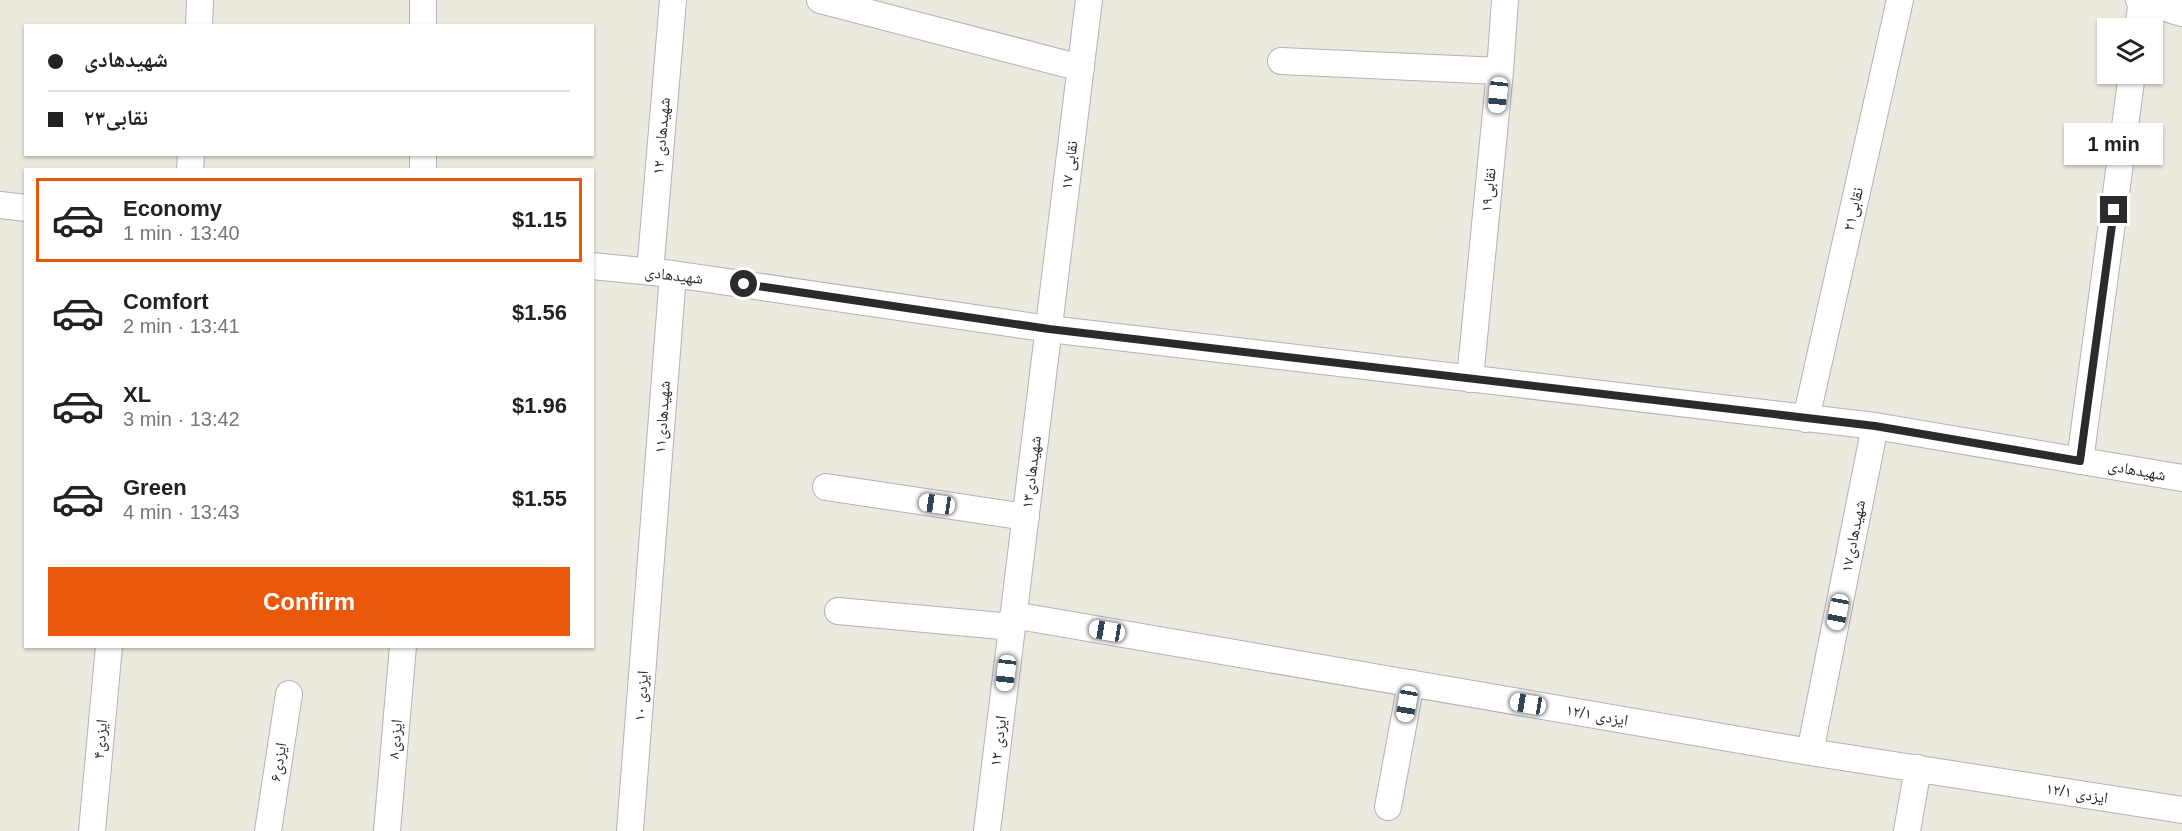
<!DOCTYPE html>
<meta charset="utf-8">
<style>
:root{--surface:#fff;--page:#f6f6f6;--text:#222;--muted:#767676;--line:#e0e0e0;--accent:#ea580c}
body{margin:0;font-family:Helvetica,"Noto Naskh Arabic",sans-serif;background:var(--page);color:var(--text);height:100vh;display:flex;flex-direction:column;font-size:22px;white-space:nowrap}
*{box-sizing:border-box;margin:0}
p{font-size:20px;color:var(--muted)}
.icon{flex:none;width:33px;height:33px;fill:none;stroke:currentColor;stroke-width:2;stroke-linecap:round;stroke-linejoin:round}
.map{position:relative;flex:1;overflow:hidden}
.drawer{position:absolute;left:24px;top:168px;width:570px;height:480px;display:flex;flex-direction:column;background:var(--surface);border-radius:0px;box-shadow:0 2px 4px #0004}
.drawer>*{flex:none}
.banner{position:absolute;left:24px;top:24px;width:570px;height:132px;border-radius:0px;box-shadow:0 2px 4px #0004;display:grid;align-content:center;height:132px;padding:0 24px;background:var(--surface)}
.buttons{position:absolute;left:2097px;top:18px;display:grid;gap:12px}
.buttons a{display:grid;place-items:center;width:66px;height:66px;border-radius:0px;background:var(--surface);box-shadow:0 2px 4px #0004;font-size:30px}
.end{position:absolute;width:27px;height:27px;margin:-14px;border:8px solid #2b2b2b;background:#fff;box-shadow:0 0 0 3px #fff}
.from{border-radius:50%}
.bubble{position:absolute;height:42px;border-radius:0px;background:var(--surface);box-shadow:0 2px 4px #0004;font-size:20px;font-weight:600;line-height:42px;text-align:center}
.car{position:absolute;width:18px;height:36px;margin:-18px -9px;border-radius:8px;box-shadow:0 0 4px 2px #0007;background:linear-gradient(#fff 24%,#345 0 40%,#fff 0 76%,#345 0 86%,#fff 0)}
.banner b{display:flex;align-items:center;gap:21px;height:57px;font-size:22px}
.banner b+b{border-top:2px solid var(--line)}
.banner i{width:15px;height:15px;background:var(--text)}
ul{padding:10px 0 0;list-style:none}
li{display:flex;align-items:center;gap:18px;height:84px;margin:0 12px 9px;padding:0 12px;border:3px solid transparent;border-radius:0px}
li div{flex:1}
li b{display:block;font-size:22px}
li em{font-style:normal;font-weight:600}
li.active{border-color:var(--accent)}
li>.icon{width:54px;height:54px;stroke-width:1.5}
.action{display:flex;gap:12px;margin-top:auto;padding:12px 24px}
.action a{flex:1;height:69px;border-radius:0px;background:var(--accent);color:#fff;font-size:24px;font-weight:600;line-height:69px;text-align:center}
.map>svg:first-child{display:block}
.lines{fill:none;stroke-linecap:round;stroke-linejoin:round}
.minor-casing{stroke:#b2b1be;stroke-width:28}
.minor{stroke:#fff;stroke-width:26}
.route{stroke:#2b2b2b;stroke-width:8}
.labels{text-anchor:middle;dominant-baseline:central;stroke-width:5;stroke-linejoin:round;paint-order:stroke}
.street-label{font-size:16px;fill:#2b2b2b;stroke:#fff}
</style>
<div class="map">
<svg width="2182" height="831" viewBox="0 0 2182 831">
<rect width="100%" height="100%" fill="#eceade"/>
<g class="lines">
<defs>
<path id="minor" d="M820 0 1081 68
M2139 0 2182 13
M199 26 200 0
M423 26V0
M2138 28 2142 1
M1281 61 1500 71
M190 170 191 154
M423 170V154
M0 205 26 208
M592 266 673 274 1049 329 1875 426 2182 478
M650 272 673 0
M1470 379 1500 71 1505 0
M1806 419 1900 0
M2080 461 2132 74
M826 487 1026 517
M838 611 1012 627
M1013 615 1810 752 2182 810
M1810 752 1875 426
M1388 807 1411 683
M92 831 109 646
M268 831 289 694
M387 831 403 646
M630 831 673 274
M987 831 1089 0
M1907 831 1918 768"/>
</defs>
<!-- minor casing -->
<use href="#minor" class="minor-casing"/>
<!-- minor -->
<use href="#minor" class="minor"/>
</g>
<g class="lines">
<!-- route -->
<path class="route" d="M744 284 1049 329 1875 426 2080 461 2114 210"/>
</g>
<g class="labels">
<!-- street labels -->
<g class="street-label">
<text transform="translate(661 136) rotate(-85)">شهیدهادی ۱۲</text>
<text transform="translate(1069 165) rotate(-83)">نقابی ۱۷</text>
<text transform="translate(1488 190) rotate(-84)">نقابی۱۹</text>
<text transform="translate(1853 209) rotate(-77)">نقابی۲۱</text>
<text transform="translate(674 275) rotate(7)">شهیدهادی</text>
<text transform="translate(662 417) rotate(-86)">شهیدهادی۱۱</text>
<text transform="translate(2137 470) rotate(10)">شهیدهادی</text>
<text transform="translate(1031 472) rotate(-83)">شهیدهادی۱۳</text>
<text transform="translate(1853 536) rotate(-79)">شهیدهادی۱۷</text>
<text transform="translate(641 696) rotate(-86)">ایزدی ۱۰</text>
<text transform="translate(1597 715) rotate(10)">ایزدی ۱۲/۱</text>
<text transform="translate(100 739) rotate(-85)">ایزدی۴</text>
<text transform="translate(395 739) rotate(-85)">ایزدی۸</text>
<text transform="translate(998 741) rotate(-83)">ایزدی ۱۲</text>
<text transform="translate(278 762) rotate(-81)">ایزدی۶</text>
<text transform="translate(2077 793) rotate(9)">ایزدی ۱۲/۱</text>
</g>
</g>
</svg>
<div class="buttons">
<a><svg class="icon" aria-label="layers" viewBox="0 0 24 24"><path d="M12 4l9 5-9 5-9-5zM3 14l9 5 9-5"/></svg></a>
</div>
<i class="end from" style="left:744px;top:284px"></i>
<i class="end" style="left:2114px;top:210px"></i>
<div class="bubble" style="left:2064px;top:123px;width:99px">1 min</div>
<i class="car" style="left:1498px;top:95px;rotate:186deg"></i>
<i class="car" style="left:937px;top:504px;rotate:278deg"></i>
<i class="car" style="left:1838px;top:612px;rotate:191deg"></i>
<i class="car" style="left:1107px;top:631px;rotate:280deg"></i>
<i class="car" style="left:1006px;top:673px;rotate:187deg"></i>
<i class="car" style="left:1407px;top:704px;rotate:190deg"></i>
<i class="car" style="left:1528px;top:704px;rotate:280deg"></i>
<div class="banner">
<b><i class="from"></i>شهیدهادی</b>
<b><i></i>نقابی۲۳</b>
</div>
<section class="drawer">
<ul>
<li class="active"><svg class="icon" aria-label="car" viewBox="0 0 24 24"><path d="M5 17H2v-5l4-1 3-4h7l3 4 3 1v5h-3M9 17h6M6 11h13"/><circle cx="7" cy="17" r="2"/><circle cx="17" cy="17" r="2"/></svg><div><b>Economy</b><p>1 min · 13:40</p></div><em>$1.15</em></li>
<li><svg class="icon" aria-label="car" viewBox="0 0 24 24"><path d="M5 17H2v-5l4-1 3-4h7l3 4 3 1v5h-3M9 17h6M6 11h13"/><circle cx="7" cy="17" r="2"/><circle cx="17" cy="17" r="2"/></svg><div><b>Comfort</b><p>2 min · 13:41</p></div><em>$1.56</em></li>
<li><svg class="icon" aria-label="car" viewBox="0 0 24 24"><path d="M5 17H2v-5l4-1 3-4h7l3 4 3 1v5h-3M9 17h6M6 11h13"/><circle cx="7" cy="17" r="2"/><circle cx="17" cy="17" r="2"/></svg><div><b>XL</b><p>3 min · 13:42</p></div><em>$1.96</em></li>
<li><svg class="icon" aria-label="car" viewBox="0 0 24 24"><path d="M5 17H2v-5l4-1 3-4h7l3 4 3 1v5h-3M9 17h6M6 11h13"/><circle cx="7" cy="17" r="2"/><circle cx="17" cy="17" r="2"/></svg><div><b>Green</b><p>4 min · 13:43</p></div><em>$1.55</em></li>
</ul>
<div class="action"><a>Confirm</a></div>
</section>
</div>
